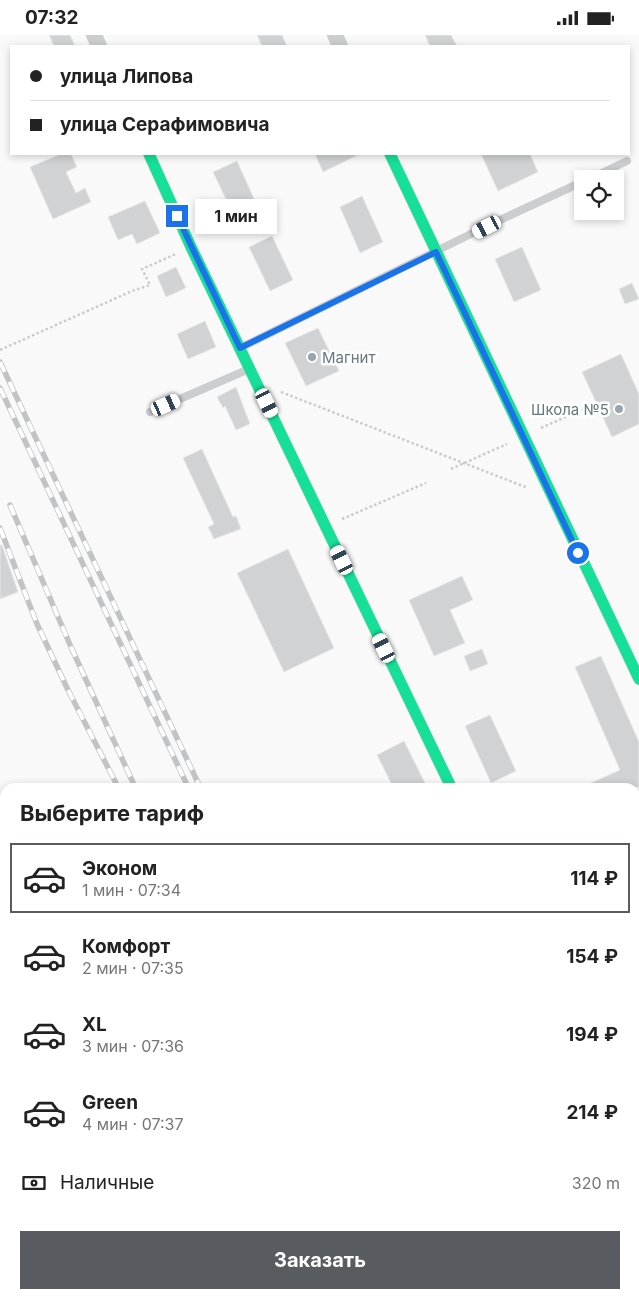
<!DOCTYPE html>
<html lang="ru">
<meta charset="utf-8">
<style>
:root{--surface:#fff;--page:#f6f6f6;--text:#222;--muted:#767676;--line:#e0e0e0;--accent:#585c60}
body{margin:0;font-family:Inter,sans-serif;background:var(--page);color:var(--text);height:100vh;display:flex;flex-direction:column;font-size:19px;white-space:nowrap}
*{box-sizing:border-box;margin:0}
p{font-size:16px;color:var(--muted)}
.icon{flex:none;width:28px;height:28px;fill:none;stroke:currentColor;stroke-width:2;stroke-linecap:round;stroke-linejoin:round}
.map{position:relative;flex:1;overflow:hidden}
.details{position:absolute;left:0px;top:748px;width:640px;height:516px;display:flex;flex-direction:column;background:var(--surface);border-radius:15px 15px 0 0;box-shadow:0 2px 8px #0003}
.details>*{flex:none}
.guide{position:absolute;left:10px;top:10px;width:620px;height:110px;border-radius:0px;box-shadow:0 2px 8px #0003;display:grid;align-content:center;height:110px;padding:0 20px;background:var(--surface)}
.buttons{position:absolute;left:574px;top:135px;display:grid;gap:10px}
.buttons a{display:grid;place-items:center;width:50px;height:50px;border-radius:0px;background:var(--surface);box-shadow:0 2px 8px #0003;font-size:25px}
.end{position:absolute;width:22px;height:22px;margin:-11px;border:6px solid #1a73e8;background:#fff;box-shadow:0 0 0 2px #fff}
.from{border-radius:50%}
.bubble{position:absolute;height:35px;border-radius:0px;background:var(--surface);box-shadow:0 2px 8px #0003;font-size:16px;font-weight:700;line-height:35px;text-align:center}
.car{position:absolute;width:15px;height:30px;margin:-15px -8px;border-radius:6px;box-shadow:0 0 4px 1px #0007;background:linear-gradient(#fff 24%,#345 0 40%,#fff 0 76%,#345 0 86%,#fff 0)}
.guide b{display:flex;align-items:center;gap:18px;height:48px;font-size:19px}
.guide b+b{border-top:1px solid var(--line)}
.guide i{width:12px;height:12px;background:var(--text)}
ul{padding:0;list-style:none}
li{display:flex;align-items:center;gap:15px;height:70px;margin:0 10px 8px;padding:0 10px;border:2px solid transparent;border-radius:0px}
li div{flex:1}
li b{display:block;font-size:19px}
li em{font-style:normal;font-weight:700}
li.selected{border-color:var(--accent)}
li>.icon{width:45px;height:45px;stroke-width:1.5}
h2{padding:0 20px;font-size:22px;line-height:60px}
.pay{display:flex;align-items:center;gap:12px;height:55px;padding:0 20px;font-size:19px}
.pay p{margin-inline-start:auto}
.button{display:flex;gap:10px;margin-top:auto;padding:10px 20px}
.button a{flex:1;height:58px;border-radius:0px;background:var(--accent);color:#fff;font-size:20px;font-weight:700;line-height:58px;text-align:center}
.status{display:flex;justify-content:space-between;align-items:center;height:35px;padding:0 25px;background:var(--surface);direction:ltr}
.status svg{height:14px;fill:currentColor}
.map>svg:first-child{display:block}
.building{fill:#d0d2d3;stroke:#e8e8e8}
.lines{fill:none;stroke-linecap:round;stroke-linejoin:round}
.fast-casing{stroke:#d5d6d7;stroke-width:12}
.path{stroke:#c9cbcc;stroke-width:2.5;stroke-dasharray:2.5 2.5;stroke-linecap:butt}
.lane{stroke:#cccdce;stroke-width:8}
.street{stroke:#cccdce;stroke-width:16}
.fast{stroke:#16e098;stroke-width:11}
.rail-casing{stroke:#c2c3c5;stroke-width:5.5}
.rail{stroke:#fff;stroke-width:4;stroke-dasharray:11;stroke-linecap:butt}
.route{stroke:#1a73e8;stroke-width:6}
.poi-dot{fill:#99a4ab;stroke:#fff;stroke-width:2}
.labels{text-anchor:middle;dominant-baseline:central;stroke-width:5;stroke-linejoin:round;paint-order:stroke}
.poi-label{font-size:15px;fill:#667781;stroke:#fff;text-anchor:start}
</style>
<div class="status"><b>07:32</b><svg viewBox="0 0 49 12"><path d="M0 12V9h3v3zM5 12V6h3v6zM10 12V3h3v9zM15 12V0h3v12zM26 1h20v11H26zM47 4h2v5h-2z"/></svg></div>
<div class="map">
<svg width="639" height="1263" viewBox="0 0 639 1263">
<rect width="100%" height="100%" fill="#f9f9f9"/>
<!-- building -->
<path class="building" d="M49 0H70L75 11H54Z
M257 0H282L287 11H262Z
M425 0H451L457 11H430Z
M61 119H71L77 132 66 137 76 158 85 153 91 167 53 184 30 132Z
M315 119H360L323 137Z
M481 119H530L538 137 498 156Z
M237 126 256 168 233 179 213 137Z
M362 161 383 207 360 218 340 172Z
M145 166 160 198 137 209 132 199 118 205 108 182Z
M272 201 293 245 270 256 249 212Z
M522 212 541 255 514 267 495 224Z
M176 232 186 253 166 262 157 241Z
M632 248 639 264 625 269 619 254Z
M205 286 216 312 188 324 177 299Z
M318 293 339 336 306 351 285 308Z
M621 319 639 359V389L612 402 582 337Z
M236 352 250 389 236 395 225 371 223 373 217 362Z
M202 414 233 482 236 481 241 494 214 504 208 492 214 489 183 423Z
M0 510H2L18 557 0 564Z
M288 514 334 613 284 637 237 538Z
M462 541 473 565 450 575 465 608 434 621 409 565Z
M482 614 488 629 470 636 464 621Z
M601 621 639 707V752H582L620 735 575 632Z
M490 680 516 736 491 748 465 691Z
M404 706 427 752H393L377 720Z"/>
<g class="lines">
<defs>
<path id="fast" d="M149 119 191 212 451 752
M390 119 639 644"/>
</defs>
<!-- fast casing -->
<use href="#fast" class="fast-casing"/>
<!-- path -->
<path class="path" d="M0 315 132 256 150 250 142 234 176 219
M281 357 528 453
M541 393 590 371
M451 434 507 409
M342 484 426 448"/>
<!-- lane -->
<path class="lane" d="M589 144 627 126
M242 312 487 191 582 147
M150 377 249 334
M635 1029 639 1027"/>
<!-- street -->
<path class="street" d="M94 0 99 11
M335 0 340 11
M635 1139 639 1147"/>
<!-- fast -->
<use href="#fast" class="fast"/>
<defs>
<path id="rail" d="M0 327 200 752
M0 353 188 752
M10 470 71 612 135 752
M0 493 37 589 68 655 118 752
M343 1259 346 1263
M383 1259 385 1263
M425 1259 427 1263
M438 1259 440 1263"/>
</defs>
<!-- rail casing -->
<use href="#rail" class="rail-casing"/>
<!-- rail -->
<use href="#rail" class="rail"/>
</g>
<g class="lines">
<!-- route -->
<path class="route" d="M177 181 240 313 436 217 578 518"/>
</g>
<!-- markers -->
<g class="poi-dot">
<circle cx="312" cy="322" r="5"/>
<circle cx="619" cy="374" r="5"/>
</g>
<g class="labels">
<!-- poi labels -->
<g class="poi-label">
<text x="322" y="322">Магнит</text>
<text x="609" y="374" text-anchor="end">Школа №5</text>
</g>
</g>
</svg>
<div class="buttons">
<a><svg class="icon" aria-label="locate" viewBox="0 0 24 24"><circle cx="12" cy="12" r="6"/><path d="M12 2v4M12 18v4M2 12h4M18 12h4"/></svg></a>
</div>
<i class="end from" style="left:578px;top:518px"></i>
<i class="end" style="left:177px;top:181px"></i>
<div class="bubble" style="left:195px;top:164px;width:82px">1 мин</div>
<i class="car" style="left:487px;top:192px;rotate:243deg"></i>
<i class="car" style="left:267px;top:368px;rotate:154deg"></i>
<i class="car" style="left:166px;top:370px;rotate:66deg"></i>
<i class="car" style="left:342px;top:525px;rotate:334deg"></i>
<i class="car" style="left:384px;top:613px;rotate:334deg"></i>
<div class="guide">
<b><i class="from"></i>улица Липова</b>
<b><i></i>улица Серафимовича</b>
</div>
<section class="details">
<h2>Выберите тариф</h2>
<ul>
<li class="selected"><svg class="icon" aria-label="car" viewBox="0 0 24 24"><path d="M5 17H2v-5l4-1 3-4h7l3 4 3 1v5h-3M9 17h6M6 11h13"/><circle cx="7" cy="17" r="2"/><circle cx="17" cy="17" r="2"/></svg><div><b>Эконом</b><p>1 мин · 07:34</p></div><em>114 ₽</em></li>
<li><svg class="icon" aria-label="car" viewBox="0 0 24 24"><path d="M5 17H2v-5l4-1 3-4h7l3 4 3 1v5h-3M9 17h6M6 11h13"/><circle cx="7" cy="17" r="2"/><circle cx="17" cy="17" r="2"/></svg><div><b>Комфорт</b><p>2 мин · 07:35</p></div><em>154 ₽</em></li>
<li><svg class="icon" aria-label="car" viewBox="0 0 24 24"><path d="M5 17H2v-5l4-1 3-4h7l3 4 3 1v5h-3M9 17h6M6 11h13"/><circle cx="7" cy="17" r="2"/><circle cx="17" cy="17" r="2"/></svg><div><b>XL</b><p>3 мин · 07:36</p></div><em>194 ₽</em></li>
<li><svg class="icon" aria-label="car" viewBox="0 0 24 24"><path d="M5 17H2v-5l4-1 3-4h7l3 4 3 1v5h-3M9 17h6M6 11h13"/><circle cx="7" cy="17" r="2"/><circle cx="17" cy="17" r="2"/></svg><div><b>Green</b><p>4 мин · 07:37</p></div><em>214 ₽</em></li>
</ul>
<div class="pay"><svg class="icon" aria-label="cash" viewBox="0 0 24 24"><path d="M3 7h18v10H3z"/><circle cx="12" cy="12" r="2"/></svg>Наличные<p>320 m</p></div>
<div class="button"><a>Заказать</a></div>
</section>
</div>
